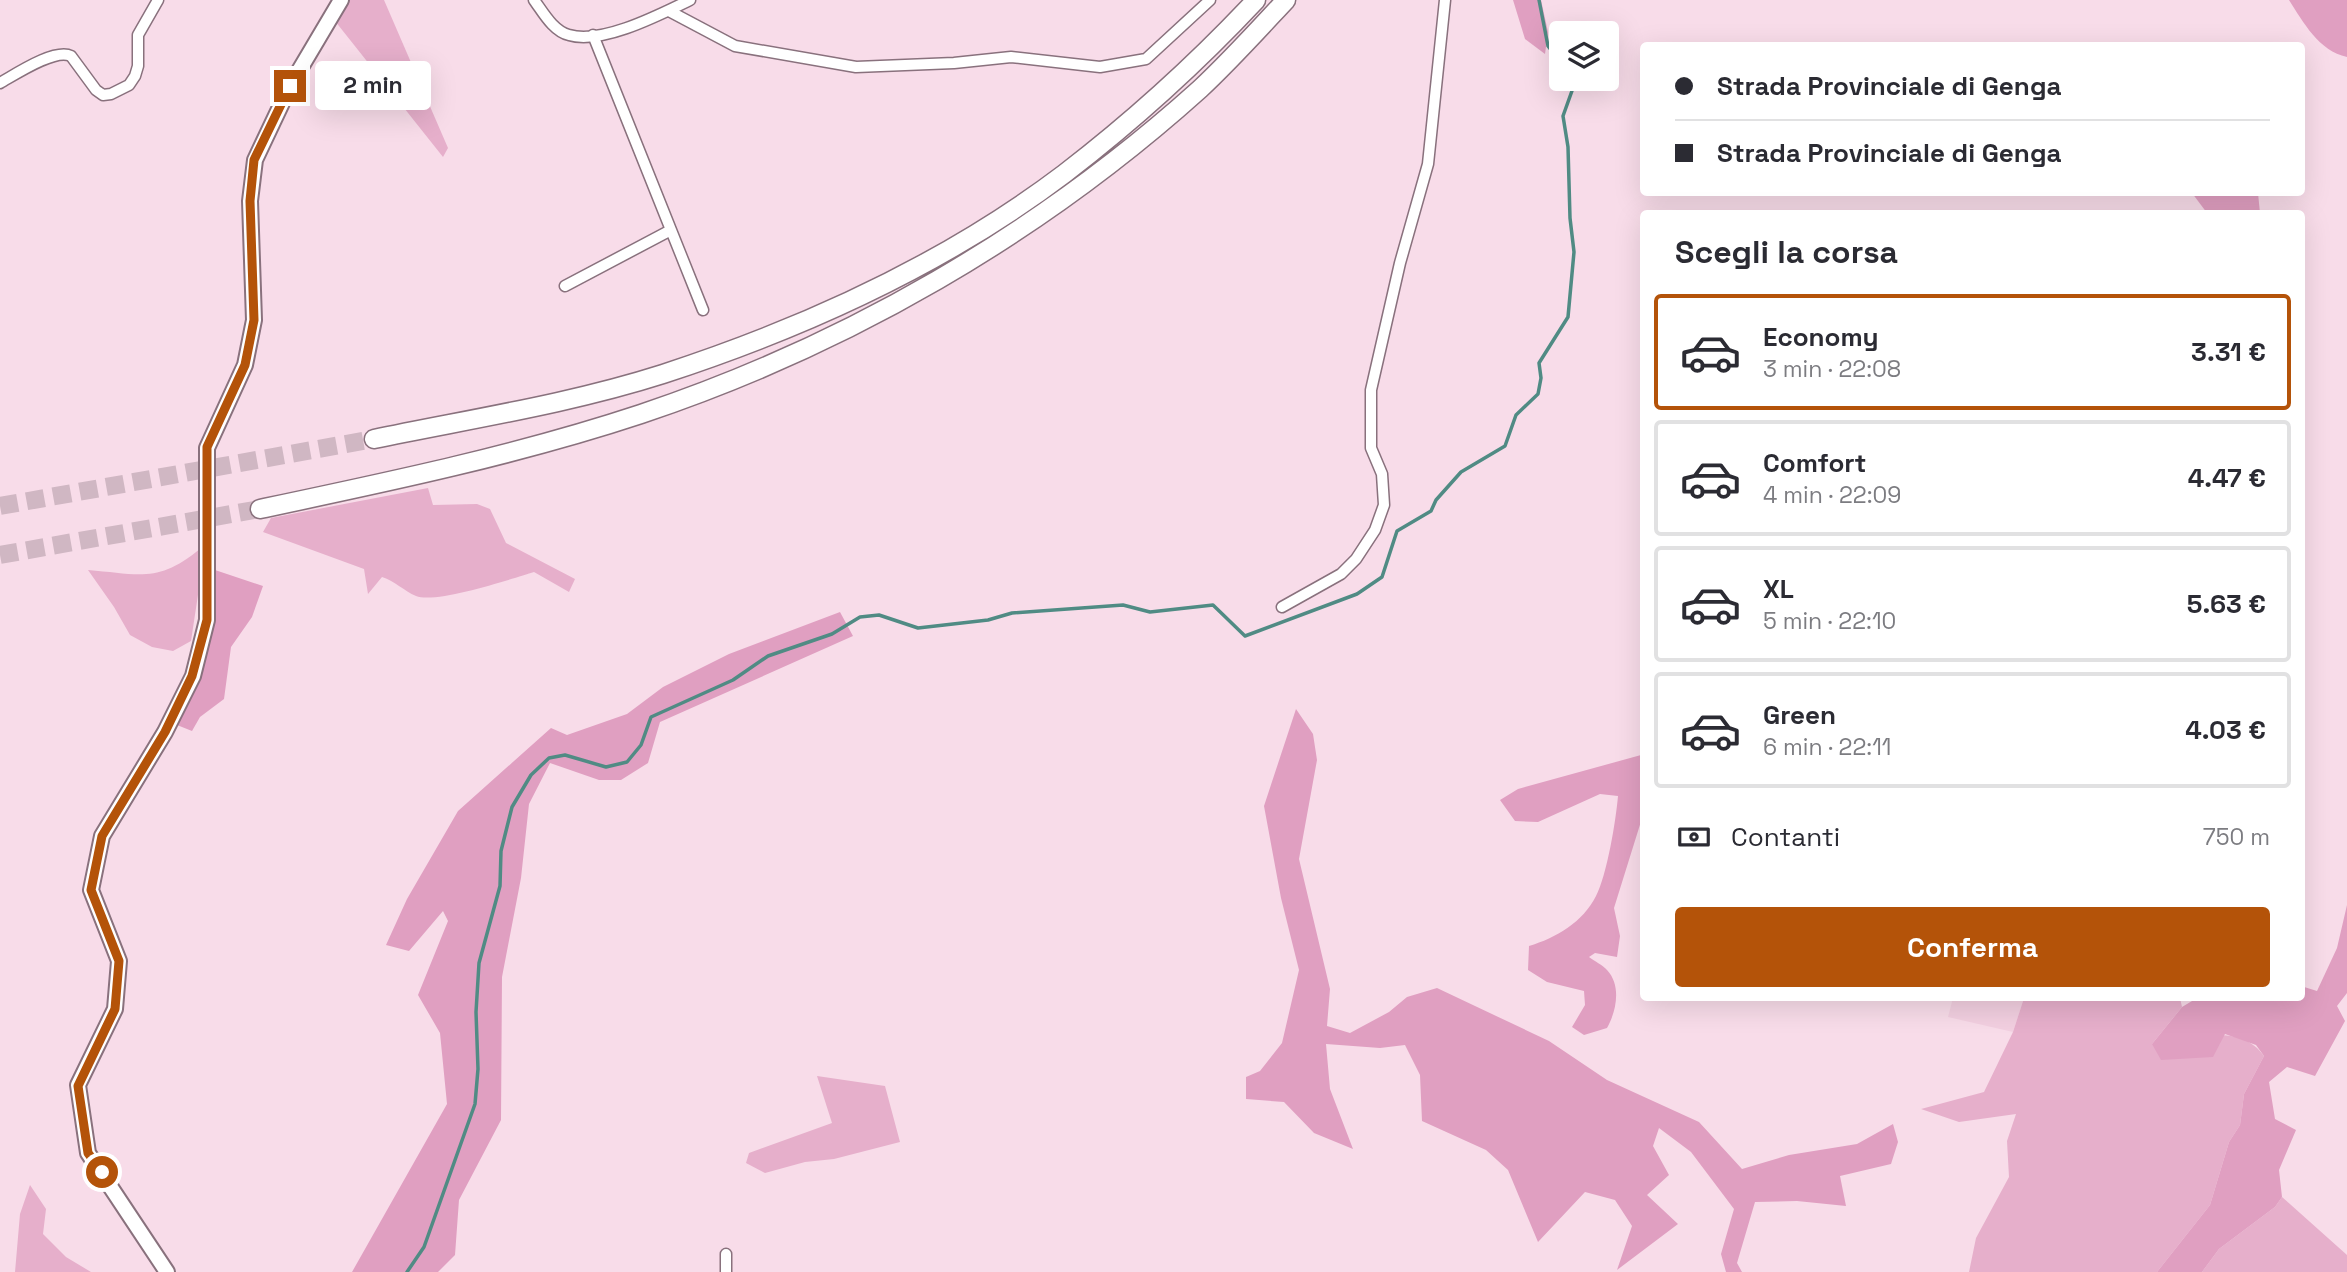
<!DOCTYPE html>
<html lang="it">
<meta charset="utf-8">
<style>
:root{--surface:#fff;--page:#f7f7f7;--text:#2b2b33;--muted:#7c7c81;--line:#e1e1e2;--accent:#b45309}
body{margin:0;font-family:"Space Grotesk",sans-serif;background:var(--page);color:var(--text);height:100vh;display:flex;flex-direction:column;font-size:26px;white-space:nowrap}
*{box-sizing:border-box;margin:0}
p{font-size:23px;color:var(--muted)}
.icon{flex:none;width:38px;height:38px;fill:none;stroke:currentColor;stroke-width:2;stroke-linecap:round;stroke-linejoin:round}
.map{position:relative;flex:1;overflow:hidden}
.side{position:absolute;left:1640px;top:210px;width:665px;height:791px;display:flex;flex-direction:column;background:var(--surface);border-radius:7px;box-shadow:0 7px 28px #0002}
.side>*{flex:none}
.guide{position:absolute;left:1640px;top:42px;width:665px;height:154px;border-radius:7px;box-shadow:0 7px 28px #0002;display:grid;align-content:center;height:154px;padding:0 35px;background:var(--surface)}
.tools{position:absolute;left:1549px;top:21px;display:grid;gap:14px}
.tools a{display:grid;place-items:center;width:70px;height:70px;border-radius:7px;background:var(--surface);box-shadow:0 7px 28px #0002;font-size:35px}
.end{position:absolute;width:32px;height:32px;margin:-16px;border:9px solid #b45309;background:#fff;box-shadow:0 0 0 4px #fff}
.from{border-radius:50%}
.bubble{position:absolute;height:49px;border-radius:7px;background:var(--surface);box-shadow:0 7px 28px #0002;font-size:23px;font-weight:600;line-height:49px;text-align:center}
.guide b{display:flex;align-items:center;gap:24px;height:66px;font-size:26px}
.guide b+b{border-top:2px solid var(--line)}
.guide i{width:18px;height:18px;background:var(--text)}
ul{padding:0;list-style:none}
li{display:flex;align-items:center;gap:21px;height:116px;margin:0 14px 10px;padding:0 21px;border:4px solid var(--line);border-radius:7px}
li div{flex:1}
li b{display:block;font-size:26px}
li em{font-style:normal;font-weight:600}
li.active{border-color:var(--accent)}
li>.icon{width:63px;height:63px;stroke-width:1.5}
h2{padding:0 35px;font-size:32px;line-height:84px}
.pay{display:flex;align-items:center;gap:18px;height:77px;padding:0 35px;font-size:26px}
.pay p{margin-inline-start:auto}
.action{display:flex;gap:14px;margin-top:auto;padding:14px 35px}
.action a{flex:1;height:80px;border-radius:7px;background:var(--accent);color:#fff;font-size:28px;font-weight:600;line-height:80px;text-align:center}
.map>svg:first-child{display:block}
.built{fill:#f2cfe0}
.green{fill:#e6afcb}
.forest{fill:#e09fc1}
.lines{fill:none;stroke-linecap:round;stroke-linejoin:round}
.stream{stroke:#508b84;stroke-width:3.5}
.highway-tunnel{stroke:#d0b7c3;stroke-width:18;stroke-dasharray:18 9;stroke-linecap:butt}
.street-casing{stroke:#89717d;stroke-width:13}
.secondary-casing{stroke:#89717d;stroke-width:18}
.highway-casing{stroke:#89717d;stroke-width:21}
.street{stroke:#fff;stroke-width:10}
.secondary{stroke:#fff;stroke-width:14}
.highway{stroke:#fff;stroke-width:18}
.route{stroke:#b45309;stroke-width:9}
</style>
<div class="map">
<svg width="2347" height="1272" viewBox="0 0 2347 1272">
<rect width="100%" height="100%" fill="#f8dce9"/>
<!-- built -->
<path class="built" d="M1953 998H2024L2013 1032 1948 1017Z"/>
<!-- green -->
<path class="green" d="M346 0H384L448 148 443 157 335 21Z
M428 488 433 505 477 504 490 509 506 543 575 579 569 592 534 572C511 579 436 604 416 596 404 591 395 581 382 577L368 594 364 569 263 532 271 518Z
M201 548V575L191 641 173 651 152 647 130 635 114 607 88 570C139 574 158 584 201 548Z
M2024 998H2180L2182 1007 2152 1044C2187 1039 2240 1021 2264 1056L2244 1094 2240 1125 2229 1142 2210 1205 2157 1272H1969L1976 1238 2009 1177 2007 1141 2016 1114 1959 1122 1921 1109 1984 1092 2013 1032Z
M817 1076 885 1086 900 1142 834 1159 805 1162 765 1173 746 1163 749 1153 832 1123Z
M30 1185 46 1209 43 1234 66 1257 91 1272H15L20 1214Z
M2282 1197 2347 1255V1272H2202L2219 1249 2275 1207Z"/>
<!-- forest -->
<path class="forest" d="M1513 0H1541L1548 32 1545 54 1525 39Z
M2289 0H2347V57C2319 51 2303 22 2289 0Z
M2192 193H2258L2260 213H2207Z
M215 570 263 586 252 617 231 647 224 699 200 717 192 731 177 725C204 680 212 621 215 570Z
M840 612 853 636 660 722 648 763 621 780H599L550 763 529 804 521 878 502 977 501 1120 459 1200 455 1255 438 1272H352L447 1104 440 1033 418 995 448 921 443 911 409 951 386 945 407 899 458 811 551 728 567 735 627 714 663 687 729 654Z
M1296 709 1313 734 1317 760 1299 859 1330 989 1327 1026 1350 1033 1389 1012 1407 997 1437 988 1549 1041 1607 1080 1699 1122 1742 1169 1789 1155 1857 1144 1893 1124 1898 1142 1891 1164 1840 1176 1846 1206 1797 1201 1755 1202 1737 1263 1742 1272H1726L1721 1254 1734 1209 1691 1152 1659 1128 1653 1146 1669 1175 1647 1195 1678 1224 1617 1270 1632 1226 1615 1200 1585 1192 1538 1242 1508 1170 1486 1150 1422 1121 1420 1075 1405 1045 1380 1048 1326 1044 1330 1089 1353 1149 1314 1133 1284 1102 1246 1099V1077L1260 1071 1282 1043 1299 970 1281 898 1264 806Z
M1641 755H1643V815L1614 908 1620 936 1617 957 1595 953 1589 957C1594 961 1603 965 1607 970 1622 986 1616 1012 1607 1028L1584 1035 1572 1027 1585 1005 1584 991 1547 982 1528 970 1529 946C1556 938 1583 922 1596 896 1607 875 1616 820 1618 796L1600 794 1538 822 1515 821 1500 800 1518 789Z
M2347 905V993L2337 1006 2345 1021 2315 1076 2287 1067 2269 1082 2275 1119 2296 1130 2279 1170 2282 1197 2275 1207 2219 1249 2202 1272H2157L2210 1205 2229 1142 2240 1125 2244 1094 2264 1056 2256 1045 2225 1034 2213 1057 2161 1060 2152 1044 2182 1007 2197 998H2301V986L2317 991 2337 948Z"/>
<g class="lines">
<!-- stream -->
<path class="stream" d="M1539 0 1548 46 1561 63
M407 1272 424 1247 475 1104 478 1069 476 1012 479 963 500 886 501 851 512 807 531 775 549 758 565 755 606 767 627 762 641 745 651 717 733 680 768 656 832 634 860 617 879 615 918 628 988 620 1012 613 1123 605 1150 612 1213 605 1245 636 1357 594 1382 577 1397 531 1431 511 1436 500 1461 472 1505 446 1516 415 1538 394 1541 378 1539 363 1568 317 1574 252 1570 218 1568 147 1563 116 1573 88 1570 79"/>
<!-- highway-tunnel -->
<path class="highway-tunnel" d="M0 506 374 439
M0 555 260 509"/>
<defs>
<path id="street" d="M534 0C543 12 553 31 569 35 602 45 661 14 690 0
M669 11 735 46 856 67 954 63 1011 57 1100 67 1146 59 1210 0
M593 35 703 310
M0 83C16 74 55 48 71 56L96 90 103 95 111 94 129 85 135 76 138 66V35L158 0
M565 286 671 230
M1282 607 1341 574 1356 559 1375 530 1384 505 1382 474 1371 448V390L1400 263 1428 164 1445 0
M726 1254V1272"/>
<path id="secondary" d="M167 1272 88 1153 78 1085 115 1009 119 961 91 890 102 836 165 732 193 676 207 620V448L245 365 254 320 250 201 255 160 290 86 341 0"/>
<path id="highway" d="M374 439C470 419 569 404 663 374 804 328 945 264 1064 174 1133 121 1197 63 1256 0
M260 509C388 482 517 455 641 414 847 345 1039 234 1200 89 1230 61 1258 30 1286 0"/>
</defs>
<!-- street casing -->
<use href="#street" class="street-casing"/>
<!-- secondary casing -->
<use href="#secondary" class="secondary-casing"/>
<!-- highway casing -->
<use href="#highway" class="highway-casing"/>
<!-- street -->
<use href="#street" class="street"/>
<!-- secondary -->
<use href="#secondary" class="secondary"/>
<!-- highway -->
<use href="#highway" class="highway"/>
</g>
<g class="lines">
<!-- route -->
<path class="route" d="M102 1172 88 1153 78 1086 115 1009 119 961 91 890 102 836 165 732 192 676 207 620V447L245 365 254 320 250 201 254 160 290 86"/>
</g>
</svg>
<div class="tools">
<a><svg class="icon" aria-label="layers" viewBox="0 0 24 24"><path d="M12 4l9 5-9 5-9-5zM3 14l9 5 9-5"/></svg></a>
</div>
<i class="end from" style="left:102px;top:1172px"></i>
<i class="end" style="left:290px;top:86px"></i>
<div class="bubble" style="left:315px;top:61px;width:116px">2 min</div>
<div class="guide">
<b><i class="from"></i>Strada Provinciale di Genga</b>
<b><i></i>Strada Provinciale di Genga</b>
</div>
<section class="side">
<h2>Scegli la corsa</h2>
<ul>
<li class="active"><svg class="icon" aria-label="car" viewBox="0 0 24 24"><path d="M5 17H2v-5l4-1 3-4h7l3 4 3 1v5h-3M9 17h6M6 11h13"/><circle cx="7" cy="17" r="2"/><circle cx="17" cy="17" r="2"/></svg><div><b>Economy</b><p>3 min · 22:08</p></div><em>3.31 €</em></li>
<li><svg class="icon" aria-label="car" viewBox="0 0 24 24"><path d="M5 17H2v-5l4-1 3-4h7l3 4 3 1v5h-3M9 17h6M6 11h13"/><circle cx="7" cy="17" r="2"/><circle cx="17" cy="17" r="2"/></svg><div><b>Comfort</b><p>4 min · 22:09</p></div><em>4.47 €</em></li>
<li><svg class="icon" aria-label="car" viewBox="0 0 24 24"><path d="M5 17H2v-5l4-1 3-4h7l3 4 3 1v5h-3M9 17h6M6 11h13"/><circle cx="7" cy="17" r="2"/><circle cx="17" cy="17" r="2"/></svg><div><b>XL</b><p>5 min · 22:10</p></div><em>5.63 €</em></li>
<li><svg class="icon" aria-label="car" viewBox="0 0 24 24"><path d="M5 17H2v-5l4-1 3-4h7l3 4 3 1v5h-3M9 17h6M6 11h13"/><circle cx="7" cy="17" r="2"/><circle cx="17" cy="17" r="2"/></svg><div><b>Green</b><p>6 min · 22:11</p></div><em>4.03 €</em></li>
</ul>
<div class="pay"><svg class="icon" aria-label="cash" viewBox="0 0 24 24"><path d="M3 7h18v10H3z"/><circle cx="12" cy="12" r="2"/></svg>Contanti<p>750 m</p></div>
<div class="action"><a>Conferma</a></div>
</section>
</div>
